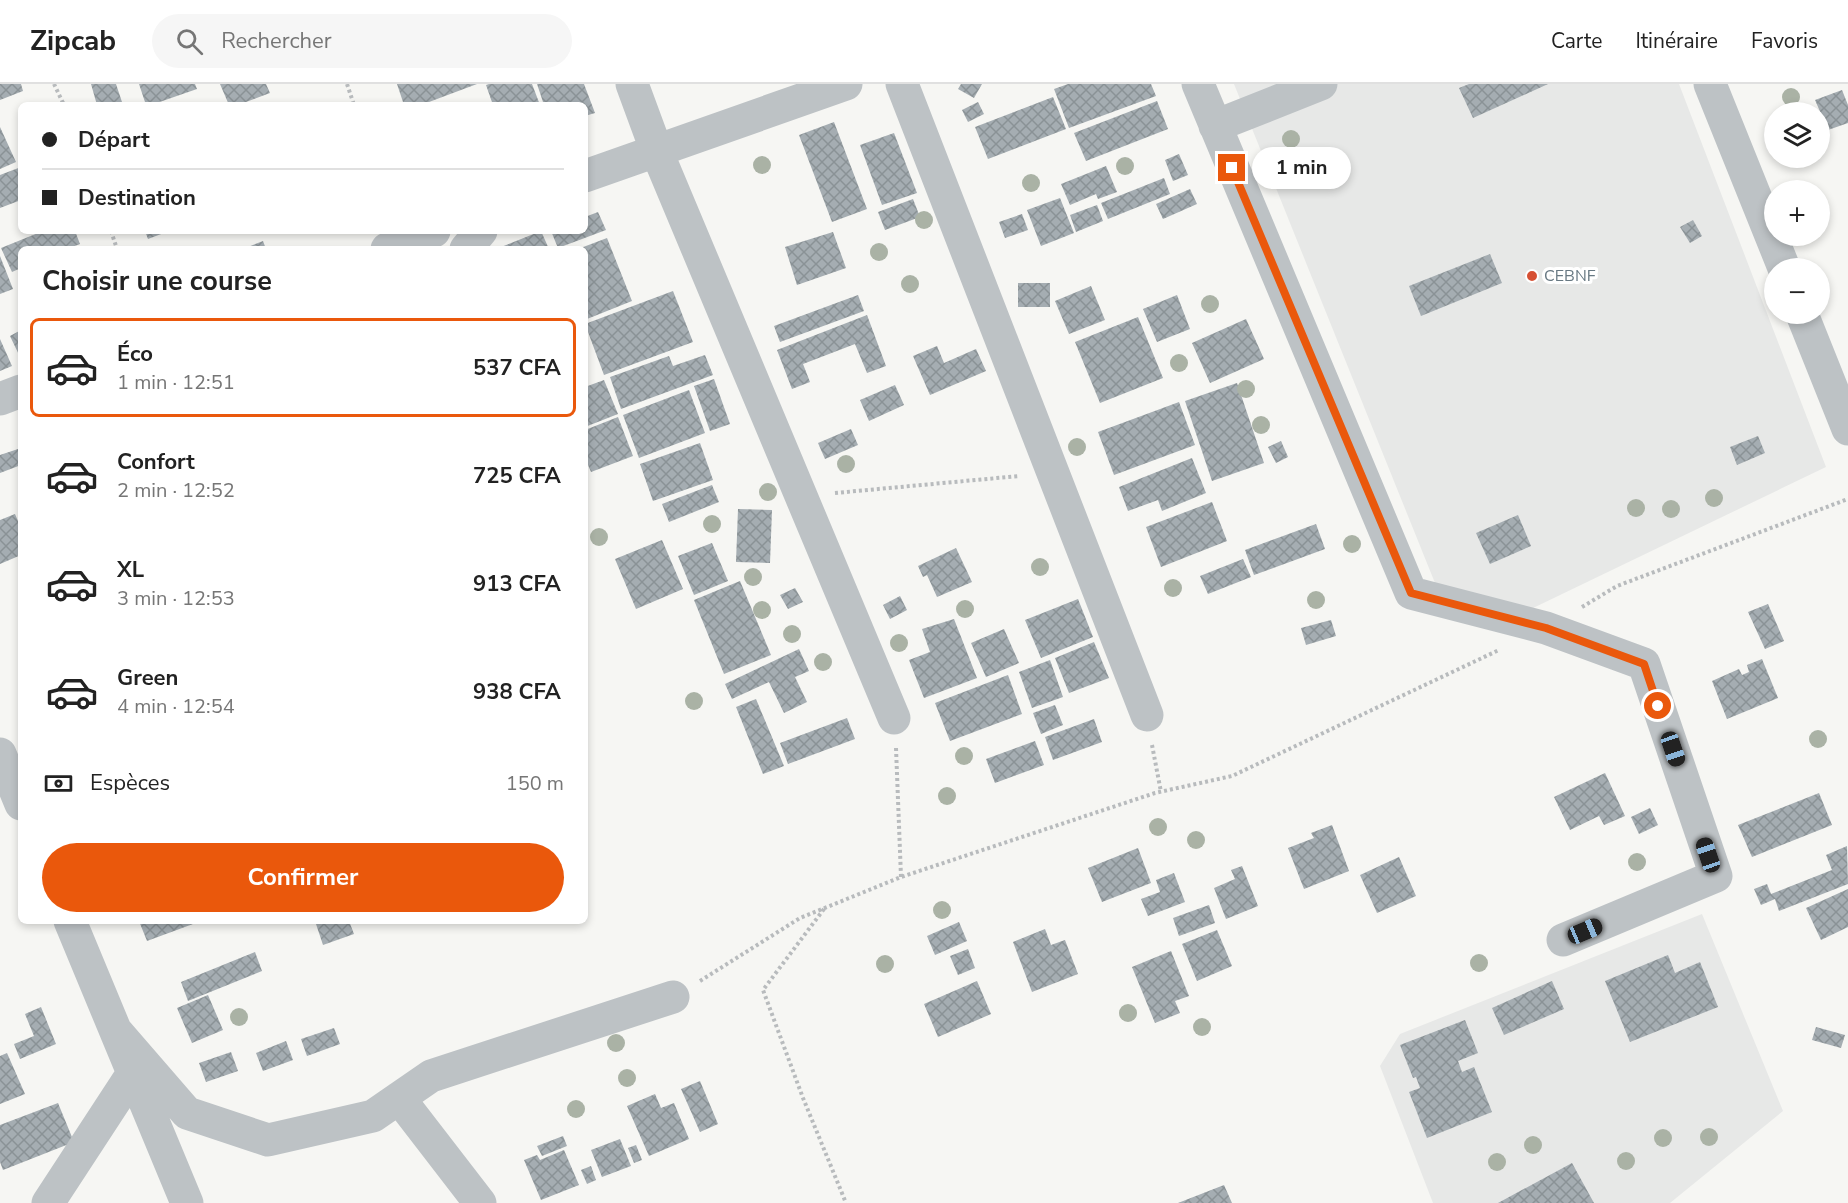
<!DOCTYPE html>
<html lang="fr">
<meta charset="utf-8">
<style>
:root{--surface:#fff;--page:#f6f6f6;--text:#222;--muted:#767676;--line:#e0e0e0;--accent:#ea580c}
body{margin:0;font-family:"Nunito Sans",sans-serif;background:var(--page);color:var(--text);height:100vh;display:flex;flex-direction:column;font-size:22px;white-space:nowrap}
*{box-sizing:border-box;margin:0}
p{font-size:20px;color:var(--muted)}
.icon{flex:none;width:33px;height:33px;fill:none;stroke:currentColor;stroke-width:2;stroke-linecap:round;stroke-linejoin:round}
.map{position:relative;flex:1;overflow:hidden}
.panel{position:absolute;left:18px;top:162px;width:570px;height:678px;display:flex;flex-direction:column;background:var(--surface);border-radius:9px;box-shadow:0 3px 9px #0003}
.panel>*{flex:none}
.banner{position:absolute;left:18px;top:18px;width:570px;height:132px;border-radius:9px;box-shadow:0 3px 9px #0003;display:grid;align-content:center;height:132px;padding:0 24px;background:var(--surface)}
.tools{position:absolute;left:1764px;top:18px;display:grid;gap:12px}
.tools a{display:grid;place-items:center;width:66px;height:66px;border-radius:50%;background:var(--surface);box-shadow:0 3px 9px #0003;font-size:30px}
.end{position:absolute;width:27px;height:27px;margin:-14px;border:8px solid #ea580c;background:#fff;box-shadow:0 0 0 3px #fff}
.from{border-radius:50%}
.bubble{position:absolute;height:42px;border-radius:21px;background:var(--surface);box-shadow:0 3px 9px #0003;font-size:20px;font-weight:700;line-height:42px;text-align:center}
.car{position:absolute;width:18px;height:36px;margin:-18px -9px;border-radius:8px;box-shadow:0 0 4px 2px #0007;background:linear-gradient(#222 24%,#8ab4d8 0 40%,#222 0 76%,#8ab4d8 0 86%,#222 0)}
.banner b{display:flex;align-items:center;gap:21px;height:57px;font-size:22px}
.banner b+b{border-top:2px solid var(--line)}
.banner i{width:15px;height:15px;background:var(--text)}
ul{padding:0;list-style:none}
li{display:flex;align-items:center;gap:18px;height:99px;margin:0 12px 9px;padding:0 12px;border:3px solid transparent;border-radius:9px}
li div{flex:1}
li b{display:block;font-size:22px}
li em{font-style:normal;font-weight:700}
li.selected{border-color:var(--accent)}
li>.icon{width:54px;height:54px;stroke-width:1.5}
h2{padding:0 24px;font-size:27px;line-height:72px}
.pay{display:flex;align-items:center;gap:15px;height:66px;padding:0 24px;font-size:22px}
.pay p{margin-inline-start:auto}
.button{display:flex;gap:12px;margin-top:auto;padding:12px 24px}
.button a{flex:1;height:69px;border-radius:36px;background:var(--accent);color:#fff;font-size:24px;font-weight:700;line-height:69px;text-align:center}
header{display:flex;align-items:center;gap:36px;box-sizing:border-box;height:84px;padding:0 30px;background:var(--surface);border-bottom:2px solid var(--line)}
header strong{font-size:28px}
nav{display:flex;gap:33px;margin-inline-start:auto;font-size:21px}
.search{width:420px;height:54px;background:var(--page);display:flex;align-items:center;gap:15px;box-sizing:border-box;padding:0 21px;border-radius:33px;color:var(--muted);font-size:22px}
.map>svg:first-child{display:block}
.built{fill:#e7e8e7}
.building{fill:url(#building-cross-hatch)}
.lines{fill:none;stroke-linecap:round;stroke-linejoin:round}
.path{stroke:#b8bbbd;stroke-width:4;stroke-dasharray:3 3;stroke-linecap:butt}
.minor{stroke:#bdc2c5;stroke-width:33}
.tree{fill:#aab2a5}
.route{stroke:#ea580c;stroke-width:8}
.poi-dot{fill:#d65033;stroke:#fff;stroke-width:2}
.labels{text-anchor:middle;dominant-baseline:central;stroke-width:6;stroke-linejoin:round;paint-order:stroke}
.poi-label{font-size:16px;fill:#677882;stroke:#fff;text-anchor:start}
</style>
<header>
<strong>Zipcab</strong>
<div class="search"><svg class="icon" aria-label="search" viewBox="0 0 24 24"><circle cx="10" cy="10" r="6"/><path d="M15 15l6 6"/></svg>Rechercher</div>
<nav><a>Carte</a><a>Itinéraire</a><a>Favoris</a></nav>
</header>
<div class="map">
<svg width="1848" height="1119" viewBox="0 0 1848 1119">
<defs>
<pattern id="building-cross-hatch" width="8" height="8" patternUnits="userSpaceOnUse" patternTransform="scale(1.5)"><rect width="8" height="8" fill="#a5adb2"/><path d="M0 0l8 8M0 8l8-8" fill="none" stroke="#8a9296"/></pattern>
</defs>
<rect width="100%" height="100%" fill="#f6f6f3"/>
<!-- built -->
<path class="built" d="M1234 0H1679L1826 383 1531 525 1435 499Z
M1702 830 1783 1027 1670 1119H1433L1380 982 1400 950Z"/>
<!-- building -->
<path class="building" d="M0 0H21L23 7 0 16Z
M91 0H116L123 21H97Z
M139 0H195L197 5 151 21H146Z
M220 0H266L270 9 238 21H229Z
M397 0H477L421 21H404Z
M489 0H532L540 21H493L486 1Z
M537 0H584L595 29 585 32V21H544Z
M961 0H982L974 14 958 5Z
M1068 0H1151L1156 12 1069 44 1054 5Z
M1469 0H1548L1473 34 1459 4Z
M1842 6 1848 21V39L1828 46 1815 16Z
M1053 13 1066 45 988 75 975 43Z
M1157 17 1168 45 1086 77 1074 49Z
M978 18 984 30 968 38 962 26Z
M834 38 867 125 832 138 799 51Z
M0 43 16 78 0 85Z
M894 49 917 109 882 121 860 61Z
M1179 70 1188 91 1173 97 1165 76Z
M1106 82 1117 108 1098 115 1096 110 1070 121 1061 100Z
M21 83V116L0 124V91Z
M1164 94 1170 110 1108 135 1101 119Z
M1190 105 1197 120 1163 135 1156 120Z
M1060 114 1074 149 1041 162 1027 126Z
M913 115 920 133 885 146 878 128Z
M1097 121 1103 137 1076 148 1070 131Z
M598 128 606 146 558 164 551 147H585V133Z
M1022 130 1028 146 1005 154 999 138Z
M1693 136 1702 152 1690 159 1680 143Z
M43 147H75L80 160 67 165H21V184L12 188 1 164Z
M145 147H169L148 155Z
M541 147 549 165H496Z
M833 148 846 184 797 201 785 163Z
M607 154 632 217 587 235 585 230V165H578Z
M263 157 266 165H243Z
M1490 170 1502 199 1421 232 1409 202Z
M0 172 13 205 0 210Z
M1018 199H1050V223H1018Z
M1091 202 1105 236 1069 250 1055 217Z
M673 207 693 258 604 291 585 240Z
M858 211 864 227 780 258 774 242Z
M1177 211 1190 245 1157 258 1143 225Z
M867 231 886 282 867 289 855 260 803 280 810 298 792 305 777 266Z
M1138 233 1163 294 1100 319 1075 258Z
M1246 235 1264 275 1210 299 1192 259Z
M21 246V275L10 252Z
M0 255 12 282 0 287Z
M937 262 944 279 976 265 986 287 930 311 913 272Z
M705 271 713 291 621 325 610 293 669 272 673 282Z
M714 295 730 340 710 347 694 302Z
M604 296 618 330 585 343V303Z
M1237 299 1264 379 1212 397 1185 317Z
M895 301 904 321 869 337 860 316Z
M689 306 705 349 639 374 623 331Z
M1179 318 1195 361 1114 391 1098 348Z
M618 333 633 372 591 388 585 374V346Z
M851 345 858 361 825 375 818 359Z
M1758 352 1765 369 1737 381 1730 363Z
M1281 357 1288 373 1276 379 1268 363Z
M700 359 713 396 653 417 640 380Z
M21 364V381L0 389V371Z
M1192 374 1206 409 1162 427 1158 416 1128 427 1119 403Z
M712 401 719 418 669 438 662 420Z
M1212 418 1227 457 1161 483 1146 443Z
M738 425 772 426 770 479 736 478Z
M15 430 21 444V471L0 480V436Z
M1518 431 1531 462 1490 480 1476 449Z
M1316 440 1325 465 1254 491 1245 466Z
M662 456 683 505 636 525 615 475Z
M712 459 728 497 694 511 678 472Z
M956 464 972 498 937 513 927 491 923 493 918 482Z
M1243 475 1251 493 1208 510 1200 492Z
M740 497 771 571 724 590 694 516Z
M795 504 803 518 788 525 780 511Z
M900 512 907 526 890 535 883 521Z
M1078 515 1093 553 1041 574 1025 536Z
M1768 520 1784 557 1765 565 1748 528Z
M954 535 977 594 924 614 909 576 930 568 922 545Z
M1331 536 1336 552 1306 561 1301 544Z
M1004 545 1019 579 986 593 971 559Z
M1094 558 1109 594 1069 609 1055 574Z
M799 565 809 587 795 593 807 618 784 629 769 598 732 615 725 600Z
M1762 575 1778 614 1727 635 1712 597 1739 585 1742 591 1749 588 1747 581Z
M1050 576 1063 613 1032 624 1019 588Z
M1008 591 1022 630 950 657 935 619Z
M756 615 784 682 763 690 736 623Z
M1055 621 1063 641 1041 650 1033 629Z
M847 634 855 655 788 680 780 659Z
M1094 635 1102 658 1053 676 1045 653Z
M1035 657 1044 681 995 699 986 675Z
M1605 689 1625 732 1604 741 1599 732 1570 746 1554 713Z
M1819 709 1832 741 1752 773 1738 741Z
M1650 724 1658 741 1639 750 1631 733Z
M1332 741 1349 787 1304 805 1288 764 1314 754 1311 749Z
M1847 762 1848 800 1779 827 1775 815 1761 821 1754 805 1767 800 1771 810 1832 786 1826 771Z
M1138 764 1151 799 1102 818 1088 784Z
M1399 773 1416 812 1377 829 1360 791Z
M1242 782 1258 822 1226 835 1214 804 1235 795 1231 786Z
M1174 789 1185 818 1148 832 1141 815 1160 808 1156 796Z
M1848 805V843L1821 856 1806 824Z
M1209 821 1215 839 1179 852 1173 834Z
M139 837H201L147 857Z
M315 837H349L354 850 323 861Z
M959 838 967 857 935 871 927 852Z
M1045 845 1051 861 1065 856 1078 890 1032 908 1013 858Z
M1217 846 1232 882 1197 897 1182 860Z
M968 865 975 884 958 891 950 872Z
M1171 867 1189 912 1175 917 1180 929 1155 939 1132 883Z
M255 868 262 887 188 917 181 898Z
M1668 871 1675 889 1700 878 1718 923 1630 958 1605 897Z
M977 897 991 930 938 953 924 920Z
M1552 897 1564 925 1504 951 1492 924Z
M208 911 223 946 192 959 177 924Z
M41 923 56 960 20 975 14 960 34 952 25 930Z
M1465 936 1478 969 1458 977 1462 988 1474 983 1492 1028 1427 1054 1409 1008 1420 1004 1416 993 1413 994 1400 961Z
M1816 943 1845 951 1841 964 1812 956Z
M334 944 340 960 307 972 301 955Z
M286 957 293 976 263 987 256 969Z
M231 968 238 987 206 998 199 979Z
M7 969 25 1010 0 1020V972Z
M700 997 718 1040 700 1048 681 1005Z
M655 1010 661 1024 674 1019 689 1055 649 1072 627 1022Z
M58 1019 74 1058 3 1086 0 1078V1041Z
M563 1052 567 1062 542 1072 537 1062Z
M620 1055 631 1082 602 1093 591 1066Z
M636 1061 642 1076 634 1079 628 1064Z
M564 1066 579 1101 541 1116 524 1076 537 1071 540 1076Z
M1572 1079 1594 1119H1498Z
M591 1082 596 1096 587 1100 581 1086Z
M1224 1101 1232 1119H1178Z"/>
<g class="lines">
<!-- path -->
<path class="path" d="M54 0 64 21
M347 0 354 21
M111 147 117 165
M835 409 1019 392
M1582 523 1617 502 1848 415
M1152 661 1161 708
M896 664 901 793
M824 825 763 906 803 1014 846 1119
M700 897 800 834 901 793 1155 709 1232 692 1499 566"/>
<!-- minor -->
<path class="minor" d="M632 0 657 68 894 634
M902 0 1147 631
M1198 0 1411 509 1546 544 1644 580 1716 792 1563 856
M1710 0 1784 184
M1215 42 1321 0
M585 92 846 0
M387 165 434 147
M466 165 481 147
M1802 230 1848 345
M0 315 21 307
M0 670 21 720
M70 837 187 1119
M116 947 187 1029 268 1056 373 1032 431 992 673 913
M399 1014 480 1119
M48 1119 133 989"/>
</g>
<!-- trees -->
<g class="tree">
<circle cx="1791" cy="13" r="9"/>
<circle cx="1291" cy="55" r="9"/>
<circle cx="762" cy="81" r="9"/>
<circle cx="1125" cy="82" r="9"/>
<circle cx="1031" cy="99" r="9"/>
<circle cx="924" cy="136" r="9"/>
<circle cx="879" cy="168" r="9"/>
<circle cx="910" cy="200" r="9"/>
<circle cx="1210" cy="220" r="9"/>
<circle cx="1179" cy="279" r="9"/>
<circle cx="1246" cy="305" r="9"/>
<circle cx="1261" cy="341" r="9"/>
<circle cx="1077" cy="363" r="9"/>
<circle cx="846" cy="380" r="9"/>
<circle cx="768" cy="408" r="9"/>
<circle cx="1714" cy="414" r="9"/>
<circle cx="1636" cy="424" r="9"/>
<circle cx="1671" cy="425" r="9"/>
<circle cx="712" cy="440" r="9"/>
<circle cx="599" cy="453" r="9"/>
<circle cx="1352" cy="460" r="9"/>
<circle cx="1040" cy="483" r="9"/>
<circle cx="753" cy="493" r="9"/>
<circle cx="1173" cy="504" r="9"/>
<circle cx="1316" cy="516" r="9"/>
<circle cx="965" cy="525" r="9"/>
<circle cx="762" cy="526" r="9"/>
<circle cx="792" cy="550" r="9"/>
<circle cx="899" cy="559" r="9"/>
<circle cx="823" cy="578" r="9"/>
<circle cx="694" cy="617" r="9"/>
<circle cx="1818" cy="655" r="9"/>
<circle cx="964" cy="672" r="9"/>
<circle cx="947" cy="712" r="9"/>
<circle cx="1158" cy="743" r="9"/>
<circle cx="1196" cy="756" r="9"/>
<circle cx="1637" cy="778" r="9"/>
<circle cx="942" cy="826" r="9"/>
<circle cx="1479" cy="879" r="9"/>
<circle cx="885" cy="880" r="9"/>
<circle cx="1128" cy="929" r="9"/>
<circle cx="239" cy="933" r="9"/>
<circle cx="1202" cy="943" r="9"/>
<circle cx="616" cy="959" r="9"/>
<circle cx="627" cy="994" r="9"/>
<circle cx="576" cy="1025" r="9"/>
<circle cx="1709" cy="1053" r="9"/>
<circle cx="1663" cy="1054" r="9"/>
<circle cx="1533" cy="1061" r="9"/>
<circle cx="1626" cy="1077" r="9"/>
<circle cx="1497" cy="1078" r="9"/>
</g>
<g class="lines">
<!-- route -->
<path class="route" d="M1232 84 1411 509 1546 544 1644 580 1658 622"/>
</g>
<!-- markers -->
<circle class="poi-dot" cx="1532" cy="192" r="6"/>
<g class="labels">
<!-- poi labels -->
<g class="poi-label">
<text x="1544" y="192">CEBNF</text>
</g>
</g>
</svg>
<div class="tools">
<a><svg class="icon" aria-label="layers" viewBox="0 0 24 24"><path d="M12 4l9 5-9 5-9-5zM3 14l9 5 9-5"/></svg></a>
<a>+</a>
<a>−</a>
</div>
<i class="end from" style="left:1658px;top:622px"></i>
<i class="end" style="left:1232px;top:84px"></i>
<div class="bubble" style="left:1252px;top:63px;width:99px">1 min</div>
<i class="car" style="left:1673px;top:665px;rotate:161deg"></i>
<i class="car" style="left:1708px;top:771px;rotate:341deg"></i>
<i class="car" style="left:1585px;top:847px;rotate:67deg"></i>
<div class="banner">
<b><i class="from"></i>Départ</b>
<b><i></i>Destination</b>
</div>
<section class="panel">
<h2>Choisir une course</h2>
<ul>
<li class="selected"><svg class="icon" aria-label="car" viewBox="0 0 24 24"><path d="M5 17H2v-5l4-1 3-4h7l3 4 3 1v5h-3M9 17h6M6 11h13"/><circle cx="7" cy="17" r="2"/><circle cx="17" cy="17" r="2"/></svg><div><b>Éco</b><p>1 min · 12:51</p></div><em>537 CFA</em></li>
<li><svg class="icon" aria-label="car" viewBox="0 0 24 24"><path d="M5 17H2v-5l4-1 3-4h7l3 4 3 1v5h-3M9 17h6M6 11h13"/><circle cx="7" cy="17" r="2"/><circle cx="17" cy="17" r="2"/></svg><div><b>Confort</b><p>2 min · 12:52</p></div><em>725 CFA</em></li>
<li><svg class="icon" aria-label="car" viewBox="0 0 24 24"><path d="M5 17H2v-5l4-1 3-4h7l3 4 3 1v5h-3M9 17h6M6 11h13"/><circle cx="7" cy="17" r="2"/><circle cx="17" cy="17" r="2"/></svg><div><b>XL</b><p>3 min · 12:53</p></div><em>913 CFA</em></li>
<li><svg class="icon" aria-label="car" viewBox="0 0 24 24"><path d="M5 17H2v-5l4-1 3-4h7l3 4 3 1v5h-3M9 17h6M6 11h13"/><circle cx="7" cy="17" r="2"/><circle cx="17" cy="17" r="2"/></svg><div><b>Green</b><p>4 min · 12:54</p></div><em>938 CFA</em></li>
</ul>
<div class="pay"><svg class="icon" aria-label="cash" viewBox="0 0 24 24"><path d="M3 7h18v10H3z"/><circle cx="12" cy="12" r="2"/></svg>Espèces<p>150 m</p></div>
<div class="button"><a>Confirmer</a></div>
</section>
</div>
